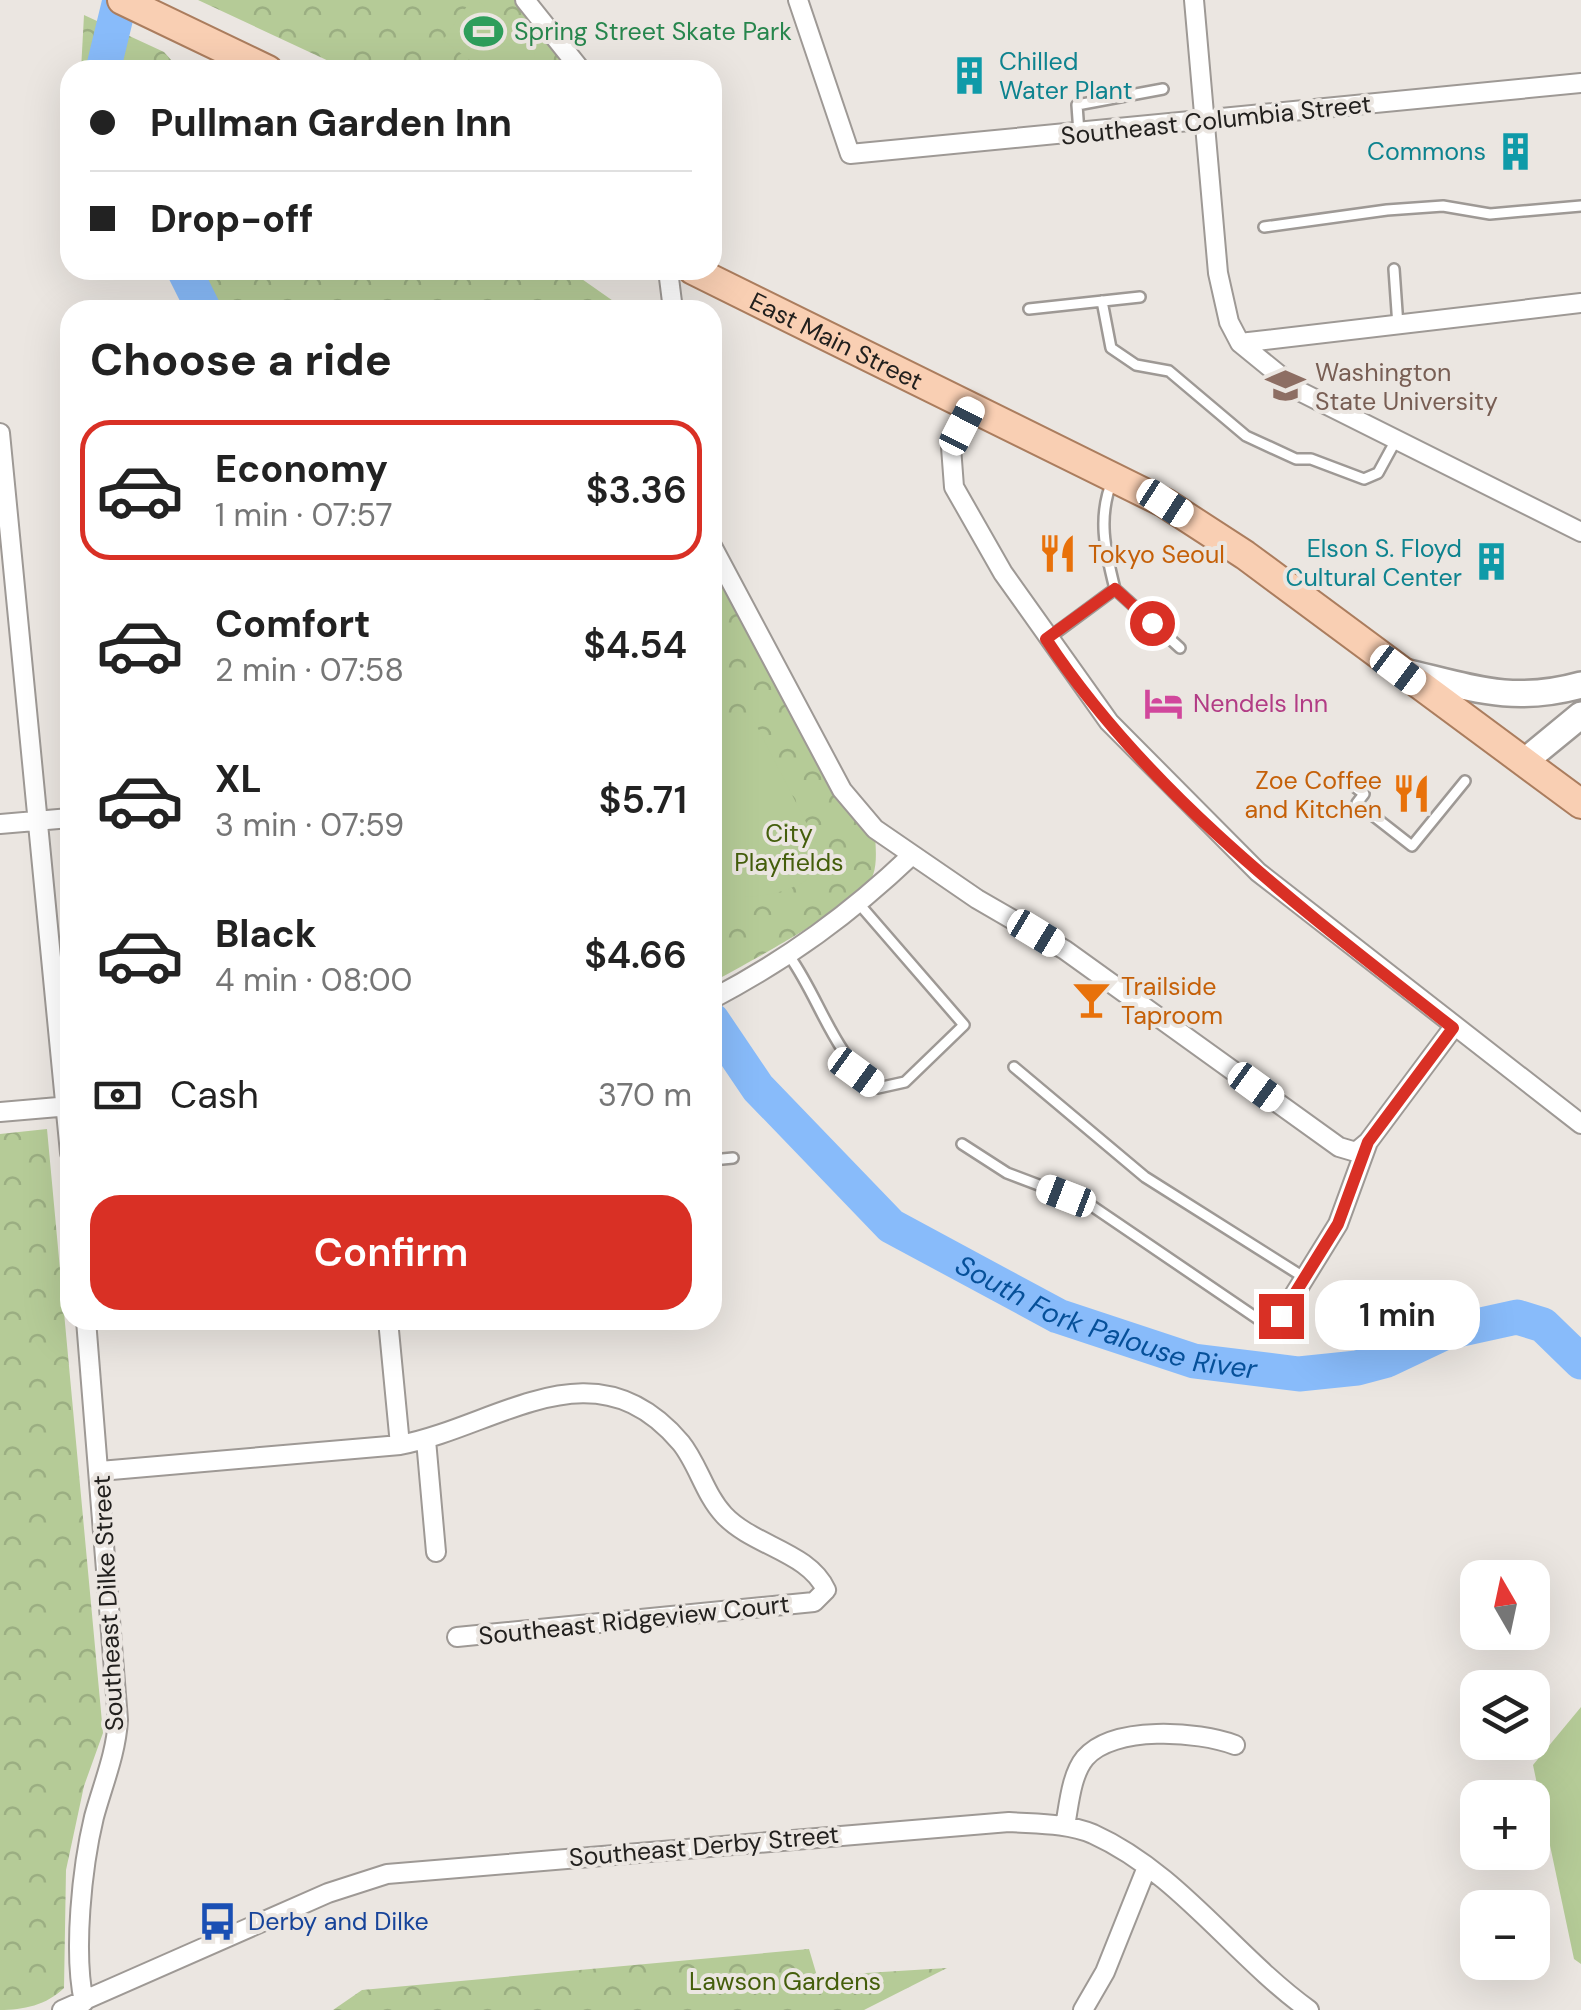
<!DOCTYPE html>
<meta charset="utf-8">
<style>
:root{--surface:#fff;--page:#f6f6f6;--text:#222;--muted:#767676;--line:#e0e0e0;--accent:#d93025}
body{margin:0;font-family:"DM Sans",sans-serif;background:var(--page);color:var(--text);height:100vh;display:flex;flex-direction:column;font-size:38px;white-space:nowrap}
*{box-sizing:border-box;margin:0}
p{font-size:32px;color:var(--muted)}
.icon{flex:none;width:55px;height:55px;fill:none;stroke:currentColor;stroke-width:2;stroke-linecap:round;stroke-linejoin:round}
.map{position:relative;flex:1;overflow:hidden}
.drawer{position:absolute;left:60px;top:300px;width:662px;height:1030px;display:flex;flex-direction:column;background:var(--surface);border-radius:30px;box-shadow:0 10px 40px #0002}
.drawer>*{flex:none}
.guide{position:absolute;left:60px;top:60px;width:662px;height:220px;border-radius:30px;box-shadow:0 10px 40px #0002;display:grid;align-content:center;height:220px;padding:0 30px;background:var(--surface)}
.needle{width:65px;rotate:351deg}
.fabs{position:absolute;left:1460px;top:1560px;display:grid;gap:20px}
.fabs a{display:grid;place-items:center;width:90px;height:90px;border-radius:20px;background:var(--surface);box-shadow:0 10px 40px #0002;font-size:50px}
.end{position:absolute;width:45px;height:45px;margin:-22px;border:12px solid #d93025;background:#fff;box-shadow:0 0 0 5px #fff}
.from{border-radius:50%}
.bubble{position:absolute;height:70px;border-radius:30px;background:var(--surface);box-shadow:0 10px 40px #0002;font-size:32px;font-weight:600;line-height:70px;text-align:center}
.car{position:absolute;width:30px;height:60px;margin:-30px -15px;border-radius:12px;box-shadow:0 0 8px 2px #0007;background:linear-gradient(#fff 24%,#345 0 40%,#fff 0 76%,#345 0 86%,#fff 0)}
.guide b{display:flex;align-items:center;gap:35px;height:95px;font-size:38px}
.guide b+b{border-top:2px solid var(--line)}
.guide i{width:25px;height:25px;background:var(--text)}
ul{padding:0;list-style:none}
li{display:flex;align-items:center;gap:30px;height:140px;margin:0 20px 15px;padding:0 10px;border:5px solid transparent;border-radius:30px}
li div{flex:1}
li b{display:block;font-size:38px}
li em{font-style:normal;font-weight:600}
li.selected{border-color:var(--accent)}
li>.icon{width:90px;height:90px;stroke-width:1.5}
h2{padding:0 30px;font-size:45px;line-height:120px}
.pay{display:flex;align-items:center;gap:25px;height:110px;padding:0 30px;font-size:38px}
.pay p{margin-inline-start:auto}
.button{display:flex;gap:20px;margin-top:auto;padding:20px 30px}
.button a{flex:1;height:115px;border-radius:30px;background:var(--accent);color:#fff;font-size:40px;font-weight:600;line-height:115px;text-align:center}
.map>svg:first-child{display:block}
.park{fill:url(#park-crowns)}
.garden{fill:#b5cb97}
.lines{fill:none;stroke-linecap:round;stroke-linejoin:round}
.river{stroke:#88bbfa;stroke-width:35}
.lane-casing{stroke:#9e9995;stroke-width:14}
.street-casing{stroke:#9e9995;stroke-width:22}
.secondary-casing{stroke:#9e9995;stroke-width:30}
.primary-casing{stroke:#ab7d5e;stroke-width:32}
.lane{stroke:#fff;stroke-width:9}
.street{stroke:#fff;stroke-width:18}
.secondary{stroke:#fff;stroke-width:25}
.primary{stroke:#f9cfb3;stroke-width:28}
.route{stroke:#d93025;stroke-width:12}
.labels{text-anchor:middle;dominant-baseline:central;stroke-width:8;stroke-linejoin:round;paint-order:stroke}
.leisure-label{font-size:25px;fill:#27864d;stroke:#ebe6e1;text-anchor:start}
.culture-label{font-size:25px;fill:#0d838f;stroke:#ebe6e1;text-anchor:end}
.street-label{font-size:25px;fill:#22201e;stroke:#ebe6e1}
.education-label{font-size:25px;fill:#785e54;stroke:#ebe6e1;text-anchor:start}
.food-label{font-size:25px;fill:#c56008;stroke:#ebe6e1;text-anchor:start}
.hotel-label{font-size:25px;fill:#b23c85;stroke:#ebe6e1;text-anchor:start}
.park-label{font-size:25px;fill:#445e0b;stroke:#ebe6e1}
.transit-label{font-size:25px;fill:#164399;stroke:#ebe6e1;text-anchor:start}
.water-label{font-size:28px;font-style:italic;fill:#065099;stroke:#ebe6e1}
</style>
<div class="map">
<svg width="1581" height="2010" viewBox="0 0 1581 2010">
<defs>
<pattern id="park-crowns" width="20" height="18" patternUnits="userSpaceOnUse" patternTransform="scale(2.5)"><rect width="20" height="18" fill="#b5cb97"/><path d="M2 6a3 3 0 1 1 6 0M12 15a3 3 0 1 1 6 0" fill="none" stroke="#9bae82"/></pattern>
</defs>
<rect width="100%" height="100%" fill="#ebe6e1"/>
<!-- park -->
<path class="park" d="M198 0H515L570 70H348Z
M84 15 164 52 180 70H81Z
M166 270H569L626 310H185Z
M712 546 764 645 875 829C875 843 878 861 873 875 862 903 743 965 713 982Z
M47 1129 103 1733 84 1786 66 1870 64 1988C47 2005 23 2010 0 2010V1134Z
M809 1949 817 1976 947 1968 864 2010H333L362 1990Z"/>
<!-- garden -->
<path class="garden" d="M470 2H479L534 42 535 59 527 70H483L443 40Z
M733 712 751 715 827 863C798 895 753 902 713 893V724Z
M1581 1707V1964L1574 1959 1533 1765Z"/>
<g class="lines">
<!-- river -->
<g class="river">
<path d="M103 70 120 0"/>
<path d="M184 270 204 310"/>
<path id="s1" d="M712 1020 758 1088 891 1226 1058 1316 1194 1361 1299 1374 1357 1368 1387 1360 1444 1333 1517 1317 1543 1325 1581 1362"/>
</g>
<defs>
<path id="lane" d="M1079 133 1077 105 1163 89
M1264 227 1387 210 1443 206 1490 214 1581 206
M1394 269 1398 326
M1102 301 1111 348 1136 365 1169 371 1246 436 1296 459H1311L1364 479 1378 473 1396 440
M1029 309 1140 297
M1115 589 1180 648
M1050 637 1115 589C1105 550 1097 516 1113 479
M1346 780 1364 794 1357 803 1412 846 1465 781
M790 957C821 1001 833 1055 878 1088L905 1082 964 1025 860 905
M1014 1067 1145 1177 1305 1278
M962 1144 1007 1173 1089 1204 1258 1319 1281 1316
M712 1160 733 1158"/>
<path id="street" d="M525 0 581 70
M798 0 850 154 1581 83
M1194 0 1218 273 1229 322 1240 343 1299 391 1581 532
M668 270 673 310
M1240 343 1581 303
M972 405 951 447 954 487 1003 573 1109 722 1258 872 1581 1124
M0 433 70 1153
M712 546 842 790 875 829 977 899 1065 950 1339 1147 1356 1152 1368 1142
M0 824 70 818
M712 999C788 959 850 914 912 855
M0 1112 70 1106
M1281 1316 1338 1224 1368 1142 1453 1028
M388 1320 400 1445
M426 1440 436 1552
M100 1471 400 1445C499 1426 594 1340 681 1443 698 1464 705 1495 724 1515 753 1546 809 1552 826 1590L814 1602 457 1637
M1065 1826C1069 1805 1071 1775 1085 1758 1113 1725 1198 1731 1235 1745
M84 2002C73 1952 82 1867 94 1817 103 1784 116 1754 118 1720L86 1320
M62 2010 328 1893 387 1874 1009 1822C1036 1824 1067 1823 1093 1834 1179 1873 1233 1955 1309 2010
M1083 2010 1105 1972 1147 1867"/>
<path id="secondary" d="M1405 672C1472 688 1513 704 1581 685
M1525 761 1581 715"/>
<g id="primary">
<path d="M122 0 268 70"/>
<path id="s2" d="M693 270 1165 503 1245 555 1581 804"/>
</g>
</defs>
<!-- lane casing -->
<use href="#lane" class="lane-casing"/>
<!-- street casing -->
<use href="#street" class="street-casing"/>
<!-- secondary casing -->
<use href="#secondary" class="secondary-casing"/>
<!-- primary casing -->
<use href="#primary" class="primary-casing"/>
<!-- lane -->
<use href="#lane" class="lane"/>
<!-- street -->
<use href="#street" class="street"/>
<!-- secondary -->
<use href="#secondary" class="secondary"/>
<!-- primary -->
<use href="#primary" class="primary"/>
</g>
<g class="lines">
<!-- route -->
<path class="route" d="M1152 623 1115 589 1046 639C1150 797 1307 913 1453 1028L1368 1142 1338 1224 1281 1316"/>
</g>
<!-- icons -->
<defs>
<symbol id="stadium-bare" viewBox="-9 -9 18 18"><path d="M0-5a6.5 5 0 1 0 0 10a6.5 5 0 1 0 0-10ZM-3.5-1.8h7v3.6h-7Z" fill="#2e9e5b" stroke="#ebe6e1" stroke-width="2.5" paint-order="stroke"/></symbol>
<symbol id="building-bare" viewBox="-9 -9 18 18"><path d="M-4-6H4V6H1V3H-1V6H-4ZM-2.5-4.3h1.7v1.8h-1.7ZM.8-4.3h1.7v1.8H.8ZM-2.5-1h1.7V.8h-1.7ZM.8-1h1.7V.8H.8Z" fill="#0f9aa8" stroke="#ebe6e1" stroke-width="2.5" paint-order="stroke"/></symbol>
<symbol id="university-bare" viewBox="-9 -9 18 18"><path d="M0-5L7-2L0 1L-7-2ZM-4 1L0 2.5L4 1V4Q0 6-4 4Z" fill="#8d6e63" stroke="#ebe6e1" stroke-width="2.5" paint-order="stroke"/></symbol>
<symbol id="restaurant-bare" viewBox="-9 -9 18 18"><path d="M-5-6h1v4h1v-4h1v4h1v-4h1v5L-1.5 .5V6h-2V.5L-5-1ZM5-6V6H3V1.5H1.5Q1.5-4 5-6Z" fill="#e8710a" stroke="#ebe6e1" stroke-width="2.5" paint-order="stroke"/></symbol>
<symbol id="hotel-bare" viewBox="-9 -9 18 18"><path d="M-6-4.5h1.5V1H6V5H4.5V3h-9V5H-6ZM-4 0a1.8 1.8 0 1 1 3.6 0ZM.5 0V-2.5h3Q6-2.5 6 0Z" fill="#d1479c" stroke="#ebe6e1" stroke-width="2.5" paint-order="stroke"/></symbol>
<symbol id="bar-bare" viewBox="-9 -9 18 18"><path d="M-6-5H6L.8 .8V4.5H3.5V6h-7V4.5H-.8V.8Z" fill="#e8710a" stroke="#ebe6e1" stroke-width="2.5" paint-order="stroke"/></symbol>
<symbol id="bus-bare" viewBox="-9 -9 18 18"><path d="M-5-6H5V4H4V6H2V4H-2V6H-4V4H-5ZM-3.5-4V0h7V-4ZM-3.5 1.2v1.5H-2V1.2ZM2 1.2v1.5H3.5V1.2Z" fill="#1a4fb4" stroke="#ebe6e1" stroke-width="2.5" paint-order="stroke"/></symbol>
</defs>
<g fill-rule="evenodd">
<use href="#stadium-bare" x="456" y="4" width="55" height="55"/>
<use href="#building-bare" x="942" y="48" width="55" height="55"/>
<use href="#building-bare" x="1488" y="124" width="55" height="55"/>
<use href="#university-bare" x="1258" y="358" width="55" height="55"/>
<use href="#restaurant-bare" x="1030" y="526" width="55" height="55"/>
<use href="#building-bare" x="1464" y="534" width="55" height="55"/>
<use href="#hotel-bare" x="1136" y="676" width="55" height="55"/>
<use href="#restaurant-bare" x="1384" y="766" width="55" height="55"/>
<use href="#bar-bare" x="1064" y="972" width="55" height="55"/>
<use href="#bus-bare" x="190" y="1894" width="55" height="55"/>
</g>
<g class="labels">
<!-- leisure labels -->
<g class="leisure-label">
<text x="514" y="31">Spring Street Skate Park</text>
</g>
<!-- culture labels -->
<g class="culture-label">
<text x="999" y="61" text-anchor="start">Chilled<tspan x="999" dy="29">Water Plant</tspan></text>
<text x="1486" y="151">Commons</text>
<text x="1462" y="548">Elson S. Floyd<tspan x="1462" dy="29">Cultural Center</tspan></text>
</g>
<!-- street labels -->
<g class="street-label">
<text transform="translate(1216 120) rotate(-6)">Southeast Columbia Street</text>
<text stroke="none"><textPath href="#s2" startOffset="160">East Main Street</textPath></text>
<text transform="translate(108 1603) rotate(-93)">Southeast Dilke Street</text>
<text transform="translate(634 1620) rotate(-6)">Southeast Ridgeview Court</text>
<text transform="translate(704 1846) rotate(-5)">Southeast Derby Street</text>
</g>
<!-- education labels -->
<g class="education-label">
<text x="1315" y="372">Washington<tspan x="1315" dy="29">State University</tspan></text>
</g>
<!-- food labels -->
<g class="food-label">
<text x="1088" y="554">Tokyo Seoul</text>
<text x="1382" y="780" text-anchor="end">Zoe Coffee<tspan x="1382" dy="29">and Kitchen</tspan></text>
<text x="1121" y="986">Trailside<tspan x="1121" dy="29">Taproom</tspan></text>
</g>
<!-- hotel labels -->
<g class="hotel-label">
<text x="1193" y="703">Nendels Inn</text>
</g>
<!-- park labels -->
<g class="park-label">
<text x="789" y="833">City<tspan x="789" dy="29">Playfields</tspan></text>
<text x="785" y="1981">Lawson Gardens</text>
</g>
<!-- transit labels -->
<g class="transit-label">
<text x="248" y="1921">Derby and Dilke</text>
</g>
<!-- water labels -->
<g class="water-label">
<text stroke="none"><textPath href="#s1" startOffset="510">South Fork Palouse River</textPath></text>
</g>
</g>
</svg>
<div class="fabs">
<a><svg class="needle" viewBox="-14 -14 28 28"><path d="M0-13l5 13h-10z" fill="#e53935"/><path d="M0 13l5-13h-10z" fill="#767676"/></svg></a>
<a><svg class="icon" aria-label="layers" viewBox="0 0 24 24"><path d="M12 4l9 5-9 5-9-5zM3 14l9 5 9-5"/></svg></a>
<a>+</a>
<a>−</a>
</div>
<i class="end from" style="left:1152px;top:623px"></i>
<i class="end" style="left:1281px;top:1316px"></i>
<div class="bubble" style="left:1315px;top:1280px;width:165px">1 min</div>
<i class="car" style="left:962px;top:426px;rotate:27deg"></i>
<i class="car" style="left:1165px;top:503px;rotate:123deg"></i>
<i class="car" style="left:1398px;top:670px;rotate:127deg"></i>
<i class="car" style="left:1036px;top:933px;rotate:121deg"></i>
<i class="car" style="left:856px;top:1072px;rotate:126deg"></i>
<i class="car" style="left:1256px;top:1087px;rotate:126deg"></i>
<i class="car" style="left:1066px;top:1196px;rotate:291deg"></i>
<div class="guide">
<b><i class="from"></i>Pullman Garden Inn</b>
<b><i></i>Drop-off</b>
</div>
<section class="drawer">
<h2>Choose a ride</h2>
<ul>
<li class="selected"><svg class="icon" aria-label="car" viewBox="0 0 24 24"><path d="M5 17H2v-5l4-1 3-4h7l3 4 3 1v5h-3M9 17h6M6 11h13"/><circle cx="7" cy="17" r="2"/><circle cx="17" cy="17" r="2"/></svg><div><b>Economy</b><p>1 min · 07:57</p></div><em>$3.36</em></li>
<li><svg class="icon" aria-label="car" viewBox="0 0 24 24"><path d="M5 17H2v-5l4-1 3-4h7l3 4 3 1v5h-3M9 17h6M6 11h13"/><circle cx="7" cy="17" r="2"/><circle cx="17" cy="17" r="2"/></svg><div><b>Comfort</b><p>2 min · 07:58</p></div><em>$4.54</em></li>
<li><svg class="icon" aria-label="car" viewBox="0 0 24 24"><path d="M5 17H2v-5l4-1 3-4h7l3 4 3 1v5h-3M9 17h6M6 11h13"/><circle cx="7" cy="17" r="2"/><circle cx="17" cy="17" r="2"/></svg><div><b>XL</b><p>3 min · 07:59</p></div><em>$5.71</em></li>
<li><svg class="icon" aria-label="car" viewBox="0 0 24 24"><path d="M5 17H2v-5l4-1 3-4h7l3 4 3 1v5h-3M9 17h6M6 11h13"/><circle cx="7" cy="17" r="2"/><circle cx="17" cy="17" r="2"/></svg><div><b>Black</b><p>4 min · 08:00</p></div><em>$4.66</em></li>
</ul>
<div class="pay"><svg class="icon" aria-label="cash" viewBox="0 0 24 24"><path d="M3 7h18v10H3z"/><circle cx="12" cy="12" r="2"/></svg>Cash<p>370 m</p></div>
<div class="button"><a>Confirm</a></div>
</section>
</div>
